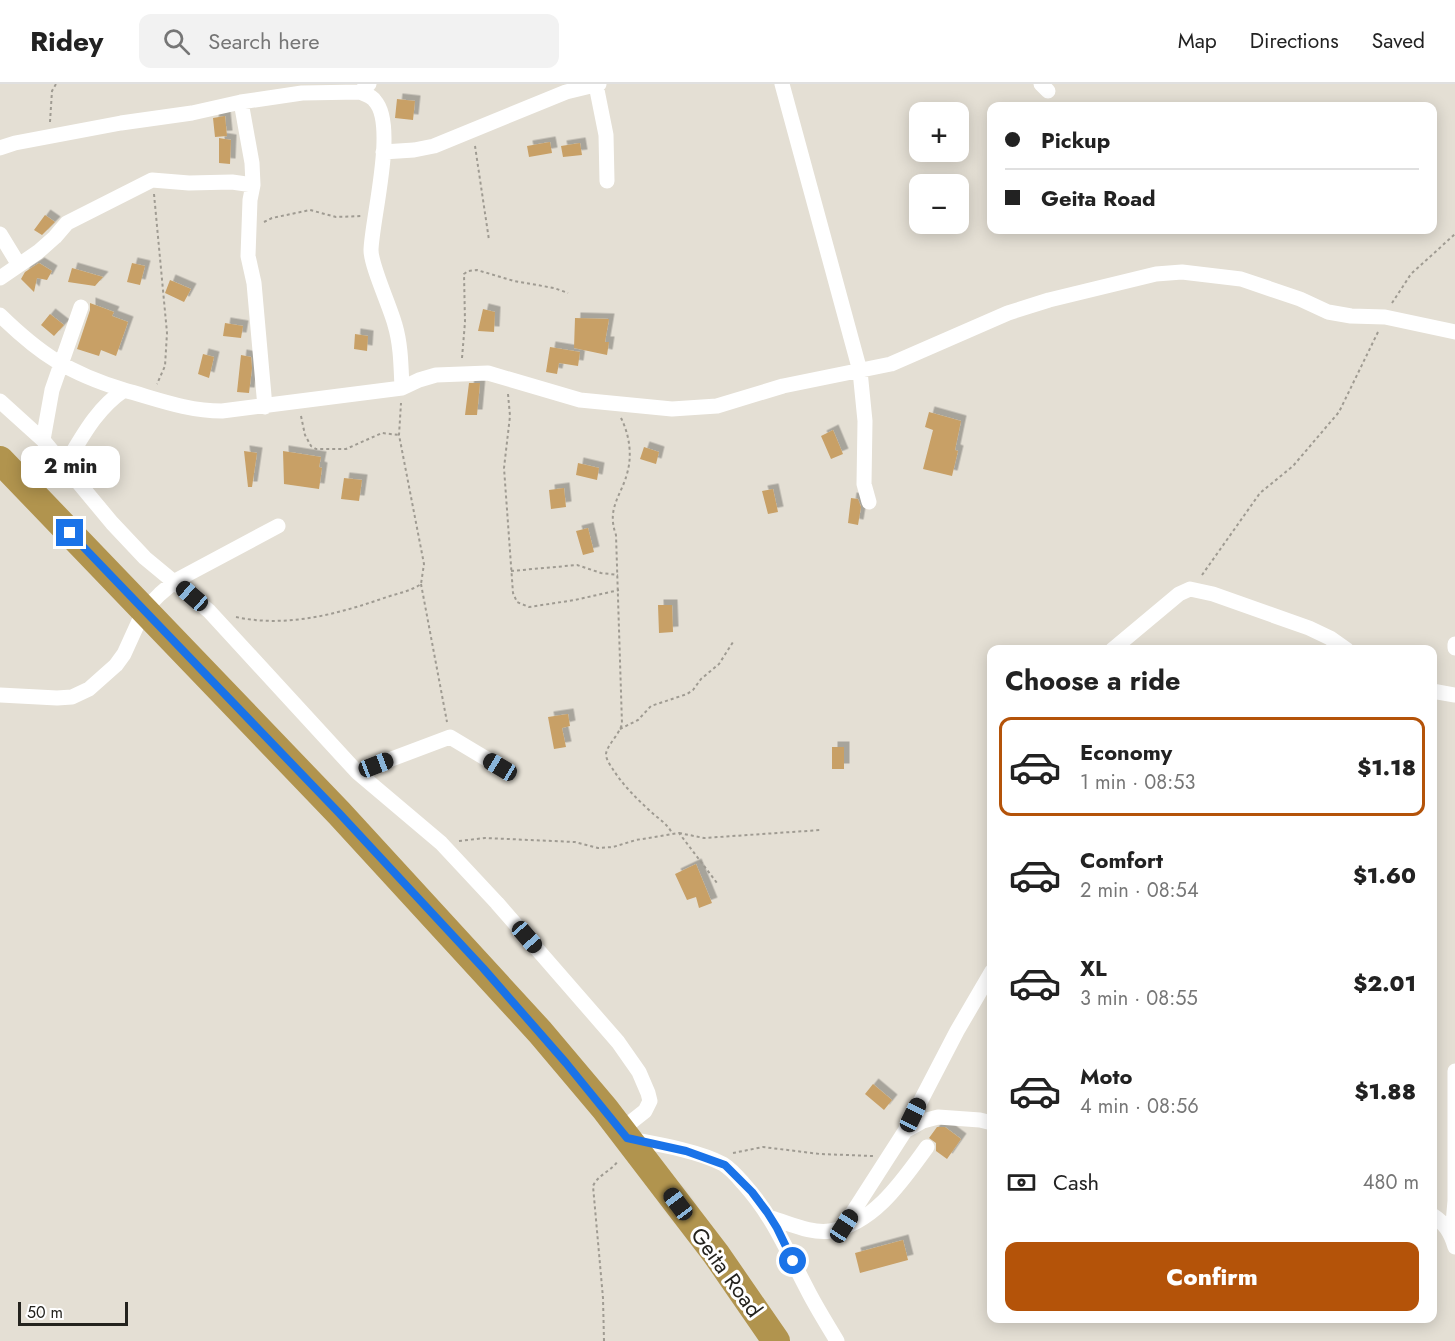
<!DOCTYPE html>
<meta charset="utf-8">
<style>
:root{--surface:#fff;--page:#f2f2f2;--text:#222;--muted:#767676;--line:#e0e0e0;--accent:#b45309}
body{margin:0;font-family:Jost,sans-serif;background:var(--page);color:var(--text);height:100vh;display:flex;flex-direction:column;font-size:22px;white-space:nowrap}
*{box-sizing:border-box;margin:0}
p{font-size:20px;color:var(--muted)}
.icon{flex:none;width:33px;height:33px;fill:none;stroke:currentColor;stroke-width:2;stroke-linecap:round;stroke-linejoin:round}
.map{position:relative;flex:1;overflow:hidden}
.details{position:absolute;left:987px;top:561px;width:450px;height:678px;display:flex;flex-direction:column;background:var(--surface);border-radius:12px;box-shadow:0 3px 15px #0003}
.details>*{flex:none}
.guide{position:absolute;left:987px;top:18px;width:450px;height:132px;border-radius:12px;box-shadow:0 3px 15px #0003;display:grid;align-content:center;height:132px;padding:0 18px;background:var(--surface)}
.controls{position:absolute;left:909px;top:18px;display:grid;gap:12px}
.controls a{display:grid;place-items:center;width:60px;height:60px;border-radius:12px;background:var(--surface);box-shadow:0 3px 15px #0003;font-size:30px}
.scale{position:absolute;left:18px;bottom:15px;width:110px;box-sizing:border-box;padding-left:6px;border:3px solid #24231e;border-top:0;font-size:16px;line-height:21px;white-space:nowrap;color:#24231e;-webkit-text-stroke:4px #fff;paint-order:stroke}
.end{position:absolute;width:27px;height:27px;margin:-14px;border:8px solid #1a73e8;background:#fff;box-shadow:0 0 0 3px #fff}
.from{border-radius:50%}
.bubble{position:absolute;height:42px;border-radius:12px;background:var(--surface);box-shadow:0 3px 15px #0003;font-size:20px;font-weight:800;line-height:42px;text-align:center}
.car{position:absolute;width:18px;height:36px;margin:-18px -9px;border-radius:8px;box-shadow:0 0 4px 2px #0007;background:linear-gradient(#222 24%,#8ab4d8 0 40%,#222 0 76%,#8ab4d8 0 86%,#222 0)}
.guide b{display:flex;align-items:center;gap:21px;height:57px;font-size:22px}
.guide b+b{border-top:2px solid var(--line)}
.guide i{width:15px;height:15px;background:var(--text)}
ul{padding:0;list-style:none}
li{display:flex;align-items:center;gap:18px;height:99px;margin:0 12px 9px;padding:0 6px;border:3px solid transparent;border-radius:12px}
li div{flex:1}
li b{display:block;font-size:22px}
li em{font-style:normal;font-weight:800}
li.selected{border-color:var(--accent)}
li>.icon{width:54px;height:54px;stroke-width:1.5}
h2{padding:0 18px;font-size:27px;line-height:72px}
.pay{display:flex;align-items:center;gap:15px;height:66px;padding:0 18px;font-size:22px}
.pay p{margin-inline-start:auto}
.primary-button{display:flex;gap:12px;margin-top:auto;padding:12px 18px}
.primary-button a{flex:1;height:69px;border-radius:12px;background:var(--accent);color:#fff;font-size:24px;font-weight:800;line-height:69px;text-align:center}
header{display:flex;align-items:center;gap:36px;box-sizing:border-box;height:84px;padding:0 30px;background:var(--surface);border-bottom:2px solid var(--line)}
header strong{font-size:28px}
nav{display:flex;gap:33px;margin-inline-start:auto;font-size:21px}
.search{width:420px;height:54px;background:var(--page);display:flex;align-items:center;gap:15px;box-sizing:border-box;padding:0 21px;border-radius:12px;color:var(--muted);font-size:22px}
.map>svg:first-child{display:block}
.building{fill:#c8a066;filter:url(#shadow)}
.lines{fill:none;stroke-linecap:round;stroke-linejoin:round}
.path{stroke:#9f9b92;stroke-width:2;stroke-dasharray:3 3;stroke-linecap:butt}
.street{stroke:#fff;stroke-width:15}
.highway{stroke:#b1944e;stroke-width:28}
.route{stroke:#1a73e8;stroke-width:8}
.labels{text-anchor:middle;dominant-baseline:central;stroke-width:6;stroke-linejoin:round;paint-order:stroke}
.street-label{font-size:22px;fill:#24231e;stroke:#fff}
</style>
<header>
<strong>Ridey</strong>
<div class="search"><svg class="icon" aria-label="search" viewBox="0 0 24 24"><circle cx="10" cy="10" r="6"/><path d="M15 15l6 6"/></svg>Search here</div>
<nav><a>Map</a><a>Directions</a><a>Saved</a></nav>
</header>
<div class="map">
<svg width="1455" height="1257" viewBox="0 0 1455 1257">
<defs>
<filter id="shadow"><feDropShadow dx="5.5" dy="-5.5" stdDeviation="0" flood-color="#0004"/></filter>
</defs>
<rect width="100%" height="100%" fill="#e4dfd4"/>
<!-- building -->
<path class="building" d="M397 15 415 17 413 36 395 34Z
M225 32 227 52 215 53 213 34Z
M219 54 231 56 230 80 219 79Z
M550 58 552 69 529 73 527 62Z
M580 59 582 71 563 73 561 62Z
M45 131 55 138 42 151 34 146Z
M39 179 52 187 47 196 37 194 34 208 21 195 25 188Z
M132 179 145 182 140 201 127 198Z
M72 184 103 193 95 202 68 198Z
M170 196 191 205 184 218 165 209Z
M90 219 114 228 112 232 128 238 116 272 101 266 99 272 77 265 90 226Z
M483 225 495 228 494 248 478 247Z
M50 230 64 241 54 252 41 241Z
M575 234 609 235 605 258H609L607 271 574 264Z
M225 239 243 242 241 254 223 252Z
M355 250 368 252 367 267 354 265Z
M550 263 580 268 578 282 559 279 557 290 546 288Z
M203 270 214 273 209 294 198 290Z
M241 271 251 273 252 284 249 309 237 308Z
M469 299H480L477 331H465Z
M929 328 961 337 955 366 958 367 952 392 923 385 933 346 925 343Z
M833 346 843 370 831 375 821 352Z
M644 363 659 368 656 380 640 375Z
M244 367 257 369 252 403H248Z
M283 367 321 373 319 383 322 384 319 405 284 400Z
M578 379 599 384 597 396 576 391Z
M344 394 362 396 359 417 341 415Z
M564 404 566 423 551 425 549 406Z
M773 405 778 428 768 430 762 407Z
M851 414 858 415 861 423 858 441 848 439Z
M588 444 594 468 583 471 576 447Z
M658 521H672L673 548 659 549Z
M568 630 570 642 562 644 566 663 554 665 548 633Z
M832 663H844V685H832Z
M696 780 712 819 699 824 696 813 687 816 675 790Z
M873 1000 892 1016 884 1026 865 1010Z
M937 1043H945L961 1055 947 1075 936 1067V1059L929 1054Z
M903 1156 908 1176 860 1189 855 1169Z"/>
<g class="lines">
<!-- path -->
<path class="path" d="M50 38 52 7 56 0
M475 62 489 156
M154 110 167 249 165 282 157 300
M264 138 272 134 310 126 336 133 361 132
M1392 219 1411 190 1455 150
M462 274 465 238 464 190 468 187 477 186 514 197 554 204 568 209
M508 310 510 332 504 384 513 509 517 518 529 523 575 516 619 506
M301 332 305 351 311 362 316 365H346L382 349 399 351
M621 334C629 350 632 369 628 386 622 412 606 423 616 451L622 640C619 651 607 661 606 670 606 676 611 682 614 687 624 702 636 714 649 726 657 734 666 738 672 749
M511 487 577 481 601 489 618 491
M1202 491 1260 409 1293 382 1339 328 1378 248
M421 500 447 638
M236 533C287 544 338 530 387 513 399 509 411 507 421 500L424 480 399 351 401 319
M620 645 638 636 651 622 687 610 693 606 701 595 719 580 733 558
M679 749 704 754 821 746
M459 757 485 754 575 758 598 764 613 763 636 756 679 749 717 799
M733 1069 763 1063 820 1070 873 1072
M604 1257 603 1214 593 1102C598 1091 611 1087 618 1077"/>
<!-- street -->
<path class="street" d="M782 0 860 287 865 337 864 400 869 418
M1041 0 1048 7
M596 1 606 51 607 97
M360 8C365 10 372 12 375 17 397 41 372 134 371 166 371 182 390 222 395 241 401 261 401 283 402 304
M241 18 252 79 253 101 250 116 248 172 254 199 265 323
M0 64 15 59 121 39 192 29 241 18 302 9 360 8 369 0
M383 68 414 66 434 62 566 8 599 0
M0 150 19 181
M0 194 38 168 55 153 67 139 152 96 189 99 232 98 253 101
M0 231C41 271 69 289 124 306
M0 317 43 356 112 439 145 474 209 527 357 688 441 759 497 819 618 958 639 988 648 1009 650 1017 645 1027 621 1046
M43 356 52 306 81 223
M65 381C82 353 96 325 124 306 157 315 187 327 222 327L402 304 419 296 436 291 488 289 580 316 672 325 717 322 783 302 891 280 1008 229 1049 216 1156 190 1182 188 1241 195 1300 215 1328 228 1351 232 1385 233 1455 248
M1455 560V564
M1112 566 1179 510 1190 505 1213 510 1309 544 1330 554 1347 566
M1432 607 1455 611
M0 611 57 614 72 613 89 605 116 581 124 570 144 526 160 510 175 497 278 442
M357 688 450 653 500 683
M905 1047 957 947 992 887
M630 1055C657 1060 699 1067 723 1080 731 1085 737 1092 743 1099 773 1132 787 1167 807 1205 816 1223 827 1240 837 1257
M1432 1131C1445 1139 1451 1149 1455 1163
M771 1134C789 1139 811 1150 830 1147 874 1140 903 1096 927 1063
M844 1142 905 1047 923 1037 938 1033 980 1036 992 1039
M1452 1151 1455 1117V987"/>
<!-- highway -->
<path class="highway" d="M0 376 339 729 540 948 605 1025 716 1170 776 1257"/>
</g>
<g class="lines">
<!-- route -->
<path class="route" d="M70 449 339 729 483 884 566 979 627 1054 686 1067 725 1081 752 1108 767 1128 777 1144 793 1177"/>
</g>
<g class="labels">
<!-- street labels -->
<g class="street-label">
<text transform="translate(727 1188) rotate(54)">Geita Road</text>
</g>
</g>
</svg>
<div class="controls">
<a>+</a>
<a>−</a>
</div>
<div class="scale">50 m</div>
<i class="end from" style="left:793px;top:1177px"></i>
<i class="end" style="left:70px;top:449px"></i>
<div class="bubble" style="left:21px;top:362px;width:99px">2 min</div>
<i class="car" style="left:192px;top:512px;rotate:311deg"></i>
<i class="car" style="left:376px;top:681px;rotate:69deg"></i>
<i class="car" style="left:500px;top:683px;rotate:301deg"></i>
<i class="car" style="left:527px;top:853px;rotate:139deg"></i>
<i class="car" style="left:913px;top:1031px;rotate:26deg"></i>
<i class="car" style="left:678px;top:1120px;rotate:323deg"></i>
<i class="car" style="left:844px;top:1142px;rotate:33deg"></i>
<div class="guide">
<b><i class="from"></i>Pickup</b>
<b><i></i>Geita Road</b>
</div>
<section class="details">
<h2>Choose a ride</h2>
<ul>
<li class="selected"><svg class="icon" aria-label="car" viewBox="0 0 24 24"><path d="M5 17H2v-5l4-1 3-4h7l3 4 3 1v5h-3M9 17h6M6 11h13"/><circle cx="7" cy="17" r="2"/><circle cx="17" cy="17" r="2"/></svg><div><b>Economy</b><p>1 min · 08:53</p></div><em>$1.18</em></li>
<li><svg class="icon" aria-label="car" viewBox="0 0 24 24"><path d="M5 17H2v-5l4-1 3-4h7l3 4 3 1v5h-3M9 17h6M6 11h13"/><circle cx="7" cy="17" r="2"/><circle cx="17" cy="17" r="2"/></svg><div><b>Comfort</b><p>2 min · 08:54</p></div><em>$1.60</em></li>
<li><svg class="icon" aria-label="car" viewBox="0 0 24 24"><path d="M5 17H2v-5l4-1 3-4h7l3 4 3 1v5h-3M9 17h6M6 11h13"/><circle cx="7" cy="17" r="2"/><circle cx="17" cy="17" r="2"/></svg><div><b>XL</b><p>3 min · 08:55</p></div><em>$2.01</em></li>
<li><svg class="icon" aria-label="car" viewBox="0 0 24 24"><path d="M5 17H2v-5l4-1 3-4h7l3 4 3 1v5h-3M9 17h6M6 11h13"/><circle cx="7" cy="17" r="2"/><circle cx="17" cy="17" r="2"/></svg><div><b>Moto</b><p>4 min · 08:56</p></div><em>$1.88</em></li>
</ul>
<div class="pay"><svg class="icon" aria-label="cash" viewBox="0 0 24 24"><path d="M3 7h18v10H3z"/><circle cx="12" cy="12" r="2"/></svg>Cash<p>480 m</p></div>
<div class="primary-button"><a>Confirm</a></div>
</section>
</div>
